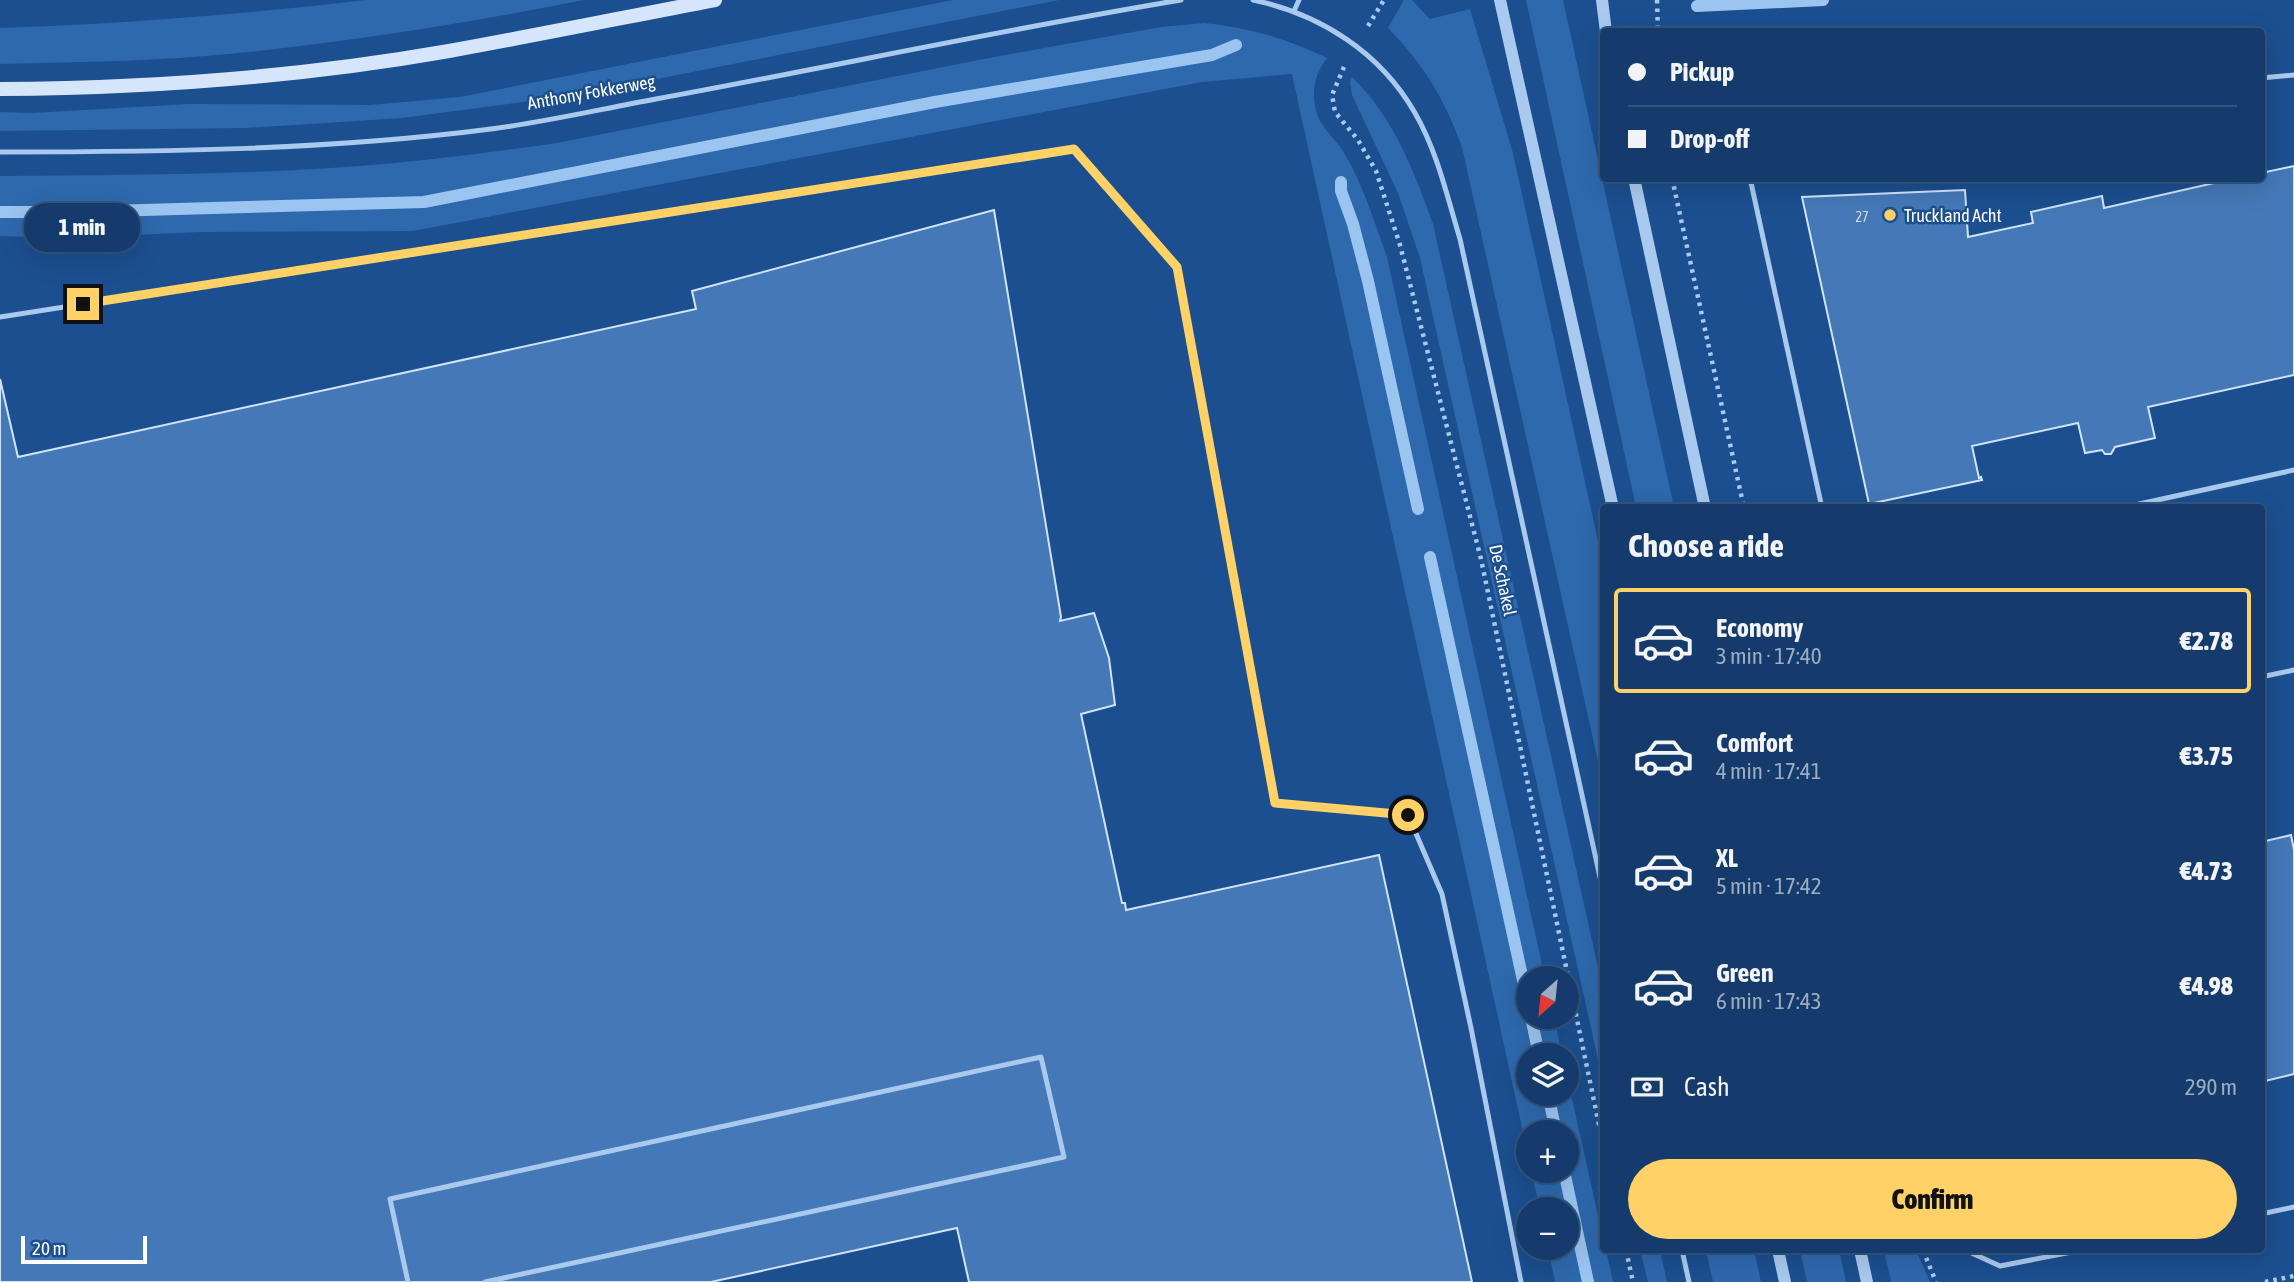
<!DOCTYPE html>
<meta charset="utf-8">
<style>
:root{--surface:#143b6b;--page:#214673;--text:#f1f3f6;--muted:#9dadc1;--line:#33557e;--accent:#ffd166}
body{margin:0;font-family:"Asap Condensed",sans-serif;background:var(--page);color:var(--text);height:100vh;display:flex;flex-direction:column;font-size:26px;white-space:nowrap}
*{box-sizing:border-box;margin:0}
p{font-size:23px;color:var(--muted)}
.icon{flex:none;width:38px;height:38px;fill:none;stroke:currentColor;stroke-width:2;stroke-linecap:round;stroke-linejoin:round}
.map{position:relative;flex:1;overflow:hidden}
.details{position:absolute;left:1600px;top:504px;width:665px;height:749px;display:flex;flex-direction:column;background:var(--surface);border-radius:7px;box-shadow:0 7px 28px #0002,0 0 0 2px var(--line)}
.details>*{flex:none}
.banner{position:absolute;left:1600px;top:28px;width:665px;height:154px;border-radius:7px;box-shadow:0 7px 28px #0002,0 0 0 2px var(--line);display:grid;align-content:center;height:154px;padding:0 28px;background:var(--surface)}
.needle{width:46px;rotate:207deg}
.tools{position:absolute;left:1516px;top:966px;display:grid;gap:14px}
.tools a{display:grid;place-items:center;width:63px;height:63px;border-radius:50%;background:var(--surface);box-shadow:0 7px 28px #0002,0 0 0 2px var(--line);font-size:35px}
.scale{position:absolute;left:21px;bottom:18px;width:126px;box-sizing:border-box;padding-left:7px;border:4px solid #fff;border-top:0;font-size:19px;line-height:24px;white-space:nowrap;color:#fff;-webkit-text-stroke:5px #1b4f8f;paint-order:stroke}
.end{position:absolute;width:32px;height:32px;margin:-16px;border:9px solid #ffd166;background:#111;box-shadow:0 0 0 4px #111}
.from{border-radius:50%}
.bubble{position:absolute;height:49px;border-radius:24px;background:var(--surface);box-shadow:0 7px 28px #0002,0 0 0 2px var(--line);font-size:23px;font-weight:800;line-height:49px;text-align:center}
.banner b{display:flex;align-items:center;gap:24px;height:66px;font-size:26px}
.banner b+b{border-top:2px solid var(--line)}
.banner i{width:18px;height:18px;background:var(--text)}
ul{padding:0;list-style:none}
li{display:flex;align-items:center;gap:21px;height:105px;margin:0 14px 10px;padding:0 14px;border:4px solid transparent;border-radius:7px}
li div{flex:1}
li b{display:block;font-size:26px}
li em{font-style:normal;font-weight:800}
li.active{border-color:var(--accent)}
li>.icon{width:63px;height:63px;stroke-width:1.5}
h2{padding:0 28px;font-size:32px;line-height:84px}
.pay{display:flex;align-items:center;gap:18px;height:77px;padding:0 28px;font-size:26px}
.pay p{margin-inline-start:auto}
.button{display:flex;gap:14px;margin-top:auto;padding:14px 28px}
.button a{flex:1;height:80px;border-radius:42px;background:var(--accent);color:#111;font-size:28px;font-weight:800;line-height:80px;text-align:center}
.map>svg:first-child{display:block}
.green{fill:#2e69ad}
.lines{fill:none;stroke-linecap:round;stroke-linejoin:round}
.stream{stroke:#9cc4f0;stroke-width:12}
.building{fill:#4478b7;stroke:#cfe3fa;stroke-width:2}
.path{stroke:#a9c9ee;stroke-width:4.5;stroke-dasharray:3.5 5;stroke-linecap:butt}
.service{stroke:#a9c9ee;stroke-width:5}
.tertiary{stroke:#a9c9ee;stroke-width:12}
.secondary{stroke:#d6e6fa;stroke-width:14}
.route{stroke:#ffd166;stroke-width:9}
.poi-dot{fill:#ffd166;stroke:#1b4f8f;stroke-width:2.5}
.labels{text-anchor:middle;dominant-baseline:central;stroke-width:5;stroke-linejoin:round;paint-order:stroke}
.number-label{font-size:14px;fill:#d0dded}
.street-label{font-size:18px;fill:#fff;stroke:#1b4f8f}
.poi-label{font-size:18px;fill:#fff;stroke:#1b4f8f;text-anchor:start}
</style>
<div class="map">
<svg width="2294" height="1282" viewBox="0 0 2294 1282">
<rect width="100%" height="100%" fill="#1b4f8f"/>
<!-- green -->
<path class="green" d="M366 0H584C473 22 361 40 249 52 166 61 83 62 0 64V28C123 24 244 14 366 0Z
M953 0H1059L575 95 402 118 326 123 245 128 0 131V112L32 113 189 104 370 105 460 97Z
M1404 0H1412L1430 19 1470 9 1513 153 1603 564V784L1462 147C1444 98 1424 65 1388 28Z
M1526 0H1563L1674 507H1636Z
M1204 23C1250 28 1285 38 1327 58 1315 74 1311 91 1316 110 1319 125 1334 138 1343 151 1363 184 1374 221 1387 257L1545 978H1528V1017H1554L1562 1055H1528V1094H1566V1072L1603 1238V1250H1606L1613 1282H1555L1548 1248H1566V1209H1540L1531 1171H1566V1132H1528V1155L1292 74 1202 82 413 231 200 232 67 238 0 236V176C115 175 231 175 346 167 417 162 487 153 557 143L994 57 1161 27Z
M1352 77C1393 116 1415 173 1433 224L1603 990V1082L1420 258 1398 193 1352 95 1350 82Z
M1640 1250H1660L1667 1282H1648Z
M1706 1250H1754L1761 1282H1713Z
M1800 1250H1839L1846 1282H1807Z
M1884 1250H1916L1930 1282H1891Z"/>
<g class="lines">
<!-- stream -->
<path class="stream" d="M1697 6 1823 0
M1341 182V191L1353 224 1368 281 1418 509
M0 212H74L424 202 935 102 1212 55 1236 45
M1430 557 1528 1003
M1531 1017 1539 1055
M1548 1094 1556 1132
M1564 1171 1588 1282"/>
</g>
<!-- building -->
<path class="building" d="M2294 166V375L2148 407 2155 438 2115 447 2111 454H2105L2102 450 2085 453 2078 423 1972 446 1979 478 1981 477 1982 480 1869 504 1802 197 1965 190 1968 237 2033 223 2031 212 2102 196 2104 208 2236 178H2261V173Z
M994 210 1061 617 1060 621 1094 613 1109 658 1115 705 1081 714 1122 903H1125L1126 910 1379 855 1472 1282H969L957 1228 711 1282H0V379L18 457 696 309 692 291Z
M2291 835 2294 850V1074L2261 1082V842Z"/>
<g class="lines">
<!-- path -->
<path class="path" d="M1657 0 1658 32
M1368 26 1384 0
M1344 67 1332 95 1335 112 1358 140 1376 171 1400 245 1481 559 1603 1144
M1672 178 1744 508
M1626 1250 1633 1282
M1923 1250 1936 1282
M2265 1282 2294 1276"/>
<!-- service -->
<path class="service" d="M1253 0C1320 14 1380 52 1415 113 1437 151 1447 196 1460 239L1603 891
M1294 11 1299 0
M2261 78 2294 75
M0 152C164 152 328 150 491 129 546 122 601 109 656 99 831 67 1005 29 1181 0
M1750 178 1822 508
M0 317 1074 149 1177 267 1275 803 1408 815 1442 894 1471 1028 1521 1282
M2121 508 2294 470
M2261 677 2294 670
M2261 1214 2294 1207
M1682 1250 1689 1282
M1965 1250 2000 1266 2082 1250
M408 1282 390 1199 1041 1057 1064 1157 485 1282"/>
<!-- tertiary -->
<path class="tertiary" d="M1500 0 1613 508
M1602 0 1606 32
M1634 178 1705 508
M1778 1250 1785 1282
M1860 1250 1867 1282"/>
<!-- secondary -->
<path class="secondary" d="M0 89C150 88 301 77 449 51 538 35 626 17 715 0"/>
</g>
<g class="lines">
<!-- route -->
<path class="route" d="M83 304 1074 149 1177 267 1275 803 1408 815"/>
</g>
<!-- markers -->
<circle class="poi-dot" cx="1890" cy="215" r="7"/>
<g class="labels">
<!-- number labels -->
<g class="number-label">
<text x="1862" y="217">27</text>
</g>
<!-- street labels -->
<g class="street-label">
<text transform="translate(591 92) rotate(-10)">Anthony Fokkerweg</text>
<text transform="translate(1503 580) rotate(78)">De Schakel</text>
</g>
<!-- poi labels -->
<g class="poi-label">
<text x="1904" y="215">Truckland Acht</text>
</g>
</g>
</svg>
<div class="tools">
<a><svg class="needle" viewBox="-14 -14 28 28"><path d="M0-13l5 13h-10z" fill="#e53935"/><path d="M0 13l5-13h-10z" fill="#9dadc1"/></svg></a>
<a><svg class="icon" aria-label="layers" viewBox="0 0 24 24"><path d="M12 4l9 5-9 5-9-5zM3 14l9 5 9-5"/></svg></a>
<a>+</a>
<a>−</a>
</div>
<div class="scale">20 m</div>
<i class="end from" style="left:1408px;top:815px"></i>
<i class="end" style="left:83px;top:304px"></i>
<div class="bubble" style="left:24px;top:203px;width:116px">1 min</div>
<div class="banner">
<b><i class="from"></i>Pickup</b>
<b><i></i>Drop-off</b>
</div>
<section class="details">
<h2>Choose a ride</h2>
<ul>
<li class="active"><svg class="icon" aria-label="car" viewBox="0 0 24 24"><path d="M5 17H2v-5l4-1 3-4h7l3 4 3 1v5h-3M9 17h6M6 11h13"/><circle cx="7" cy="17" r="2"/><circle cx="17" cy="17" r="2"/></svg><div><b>Economy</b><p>3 min · 17:40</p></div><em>€2.78</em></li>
<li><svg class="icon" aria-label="car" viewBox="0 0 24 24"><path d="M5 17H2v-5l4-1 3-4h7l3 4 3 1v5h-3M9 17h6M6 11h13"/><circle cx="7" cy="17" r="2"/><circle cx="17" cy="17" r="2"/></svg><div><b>Comfort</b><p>4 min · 17:41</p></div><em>€3.75</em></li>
<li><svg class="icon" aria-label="car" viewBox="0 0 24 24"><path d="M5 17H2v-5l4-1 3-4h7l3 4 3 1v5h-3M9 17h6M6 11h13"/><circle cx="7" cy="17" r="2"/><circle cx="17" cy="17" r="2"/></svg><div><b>XL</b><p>5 min · 17:42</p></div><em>€4.73</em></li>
<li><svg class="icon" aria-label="car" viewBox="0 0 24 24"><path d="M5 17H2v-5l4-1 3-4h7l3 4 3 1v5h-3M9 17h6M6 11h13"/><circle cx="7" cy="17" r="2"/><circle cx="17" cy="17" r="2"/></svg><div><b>Green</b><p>6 min · 17:43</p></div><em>€4.98</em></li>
</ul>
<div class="pay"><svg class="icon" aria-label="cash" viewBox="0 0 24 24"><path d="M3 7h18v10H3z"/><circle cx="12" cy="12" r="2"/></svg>Cash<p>290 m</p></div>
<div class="button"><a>Confirm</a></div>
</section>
</div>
